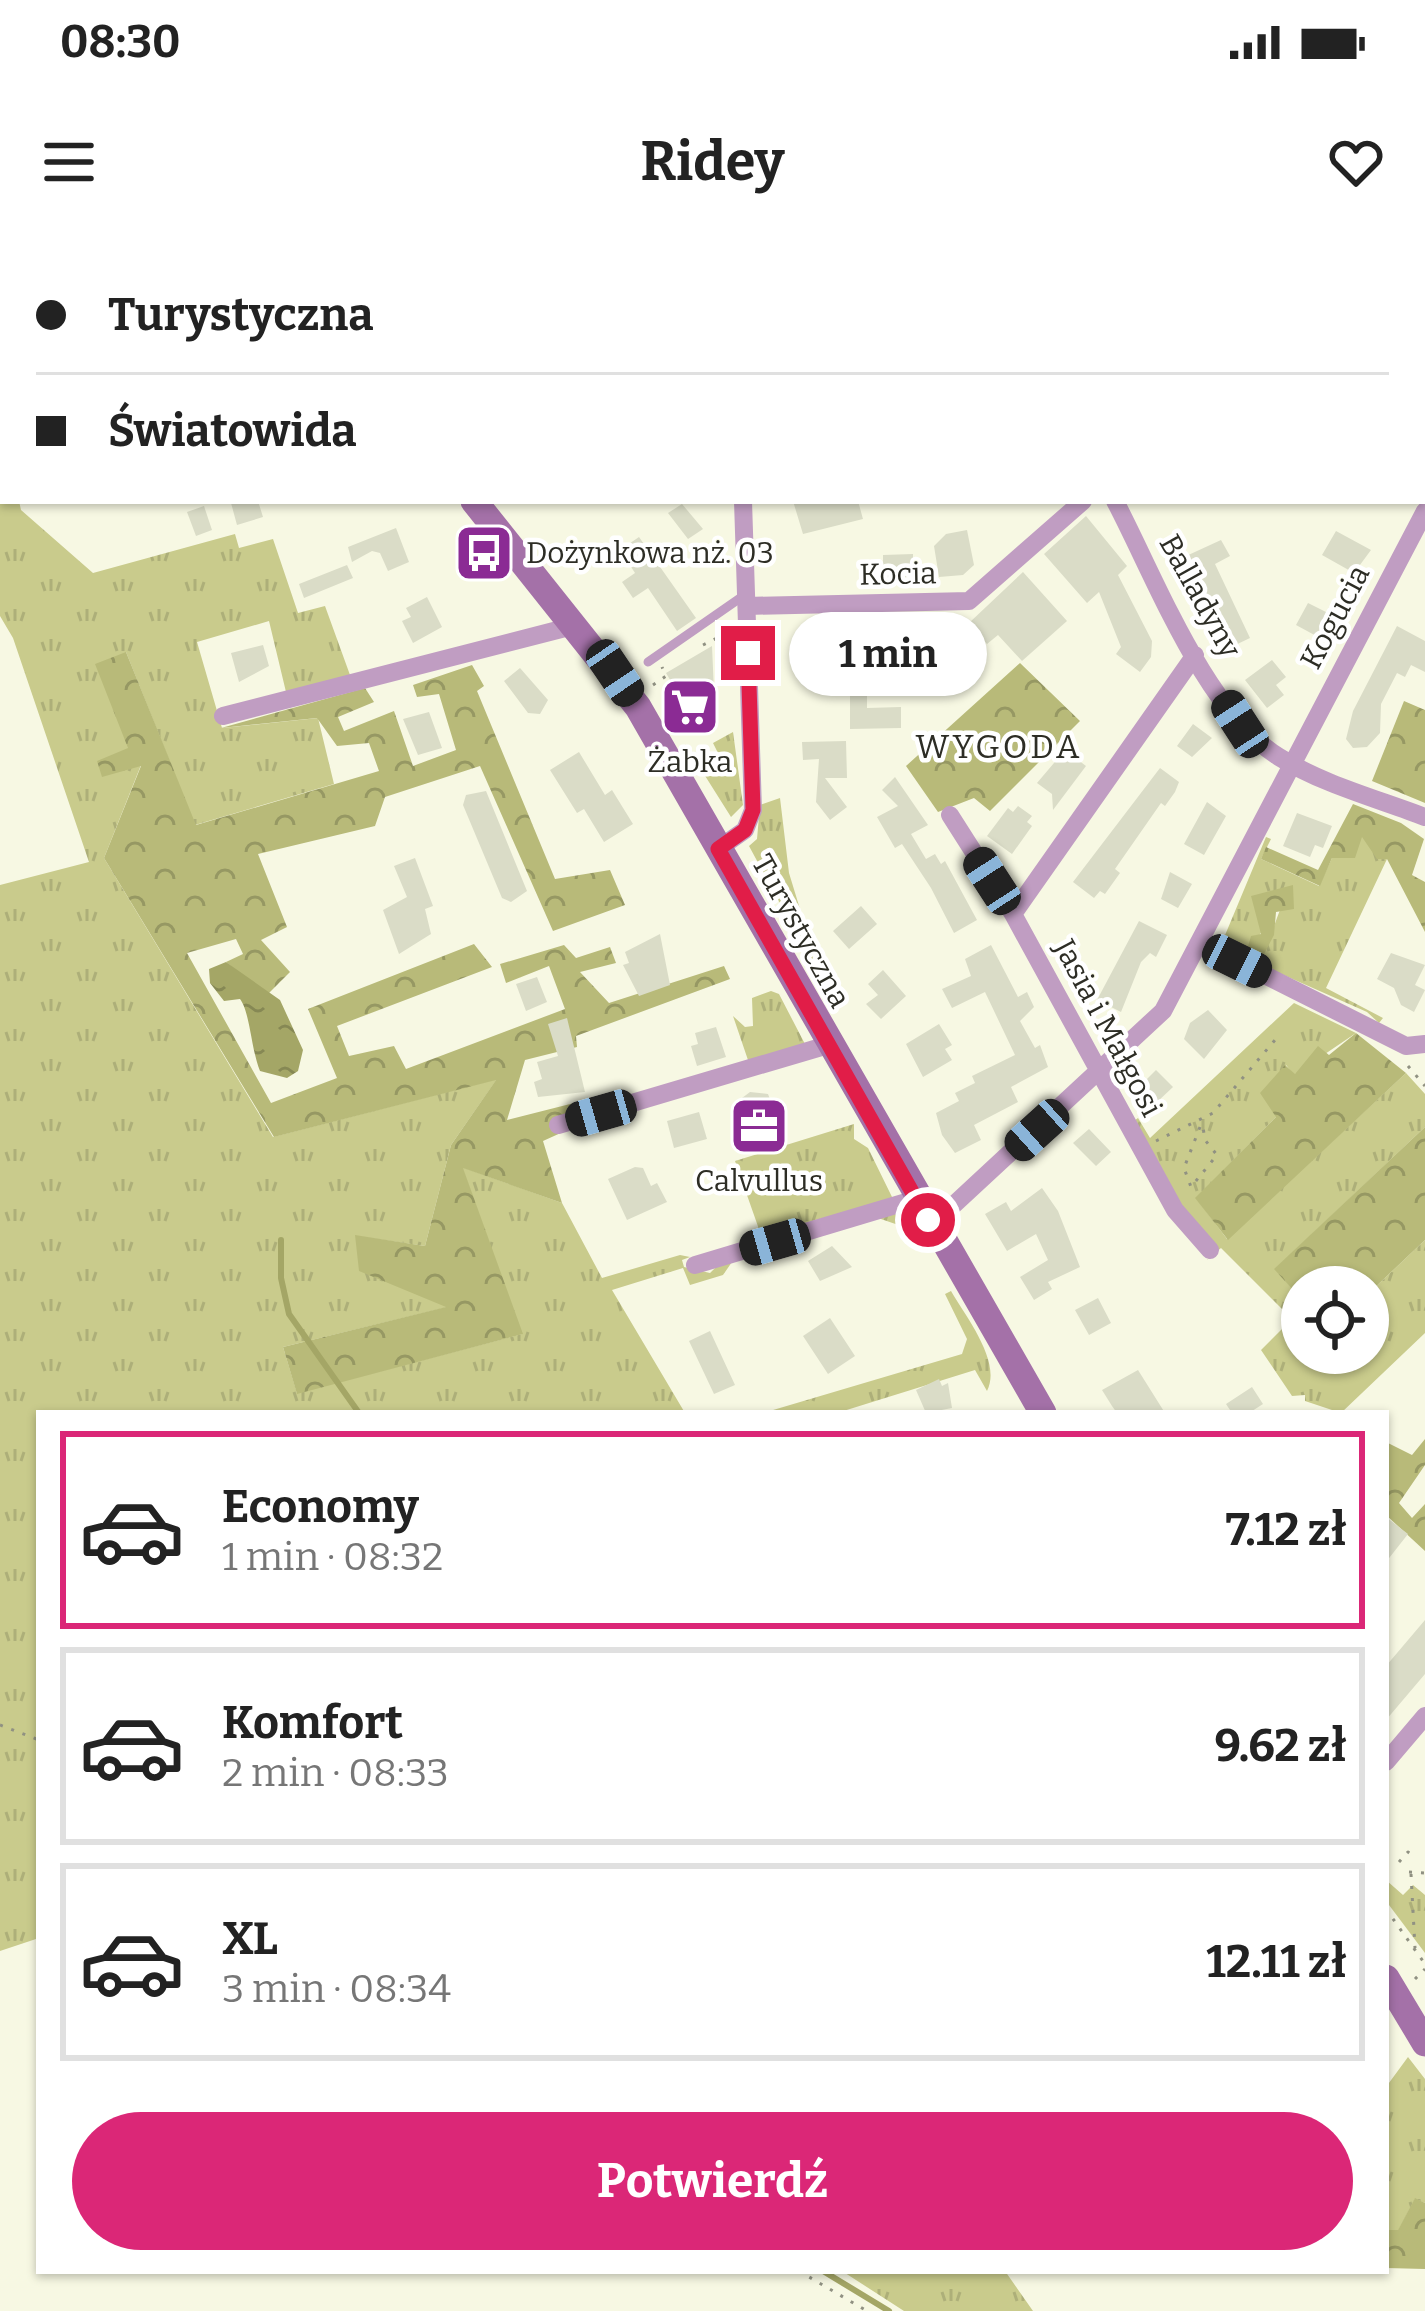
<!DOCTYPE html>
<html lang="pl">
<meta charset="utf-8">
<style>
:root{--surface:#fff;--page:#f2f2f2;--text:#222;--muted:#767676;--line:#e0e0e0;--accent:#db2777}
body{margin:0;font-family:Bitter,serif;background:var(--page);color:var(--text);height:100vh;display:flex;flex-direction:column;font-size:45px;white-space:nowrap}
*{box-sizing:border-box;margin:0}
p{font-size:39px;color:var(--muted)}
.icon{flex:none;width:66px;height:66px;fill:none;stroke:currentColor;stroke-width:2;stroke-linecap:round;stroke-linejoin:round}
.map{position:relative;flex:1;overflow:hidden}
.drawer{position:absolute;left:36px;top:1170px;width:1353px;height:864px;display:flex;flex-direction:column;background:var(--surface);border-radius:0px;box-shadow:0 3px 9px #0004}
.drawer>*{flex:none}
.top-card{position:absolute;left:0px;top:0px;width:1425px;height:264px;box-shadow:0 3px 9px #0004;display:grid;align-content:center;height:264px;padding:0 36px;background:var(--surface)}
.buttons{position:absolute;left:1281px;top:1026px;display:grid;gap:24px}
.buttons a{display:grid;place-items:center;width:108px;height:108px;border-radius:50%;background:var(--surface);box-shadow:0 3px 9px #0004;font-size:60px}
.end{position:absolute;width:54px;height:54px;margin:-27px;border:15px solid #e11d48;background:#fff;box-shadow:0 0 0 6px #fff}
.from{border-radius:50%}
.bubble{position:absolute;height:84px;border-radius:42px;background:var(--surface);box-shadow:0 3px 9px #0004;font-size:39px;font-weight:700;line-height:84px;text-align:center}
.car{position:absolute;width:36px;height:72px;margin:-36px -18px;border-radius:15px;box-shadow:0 0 9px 3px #0007;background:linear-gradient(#222 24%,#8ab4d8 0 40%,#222 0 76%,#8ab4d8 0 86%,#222 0)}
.top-card b{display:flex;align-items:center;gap:42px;height:114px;font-size:45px}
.top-card b+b{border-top:3px solid var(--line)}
.top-card i{width:30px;height:30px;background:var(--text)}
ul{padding:21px 0 0;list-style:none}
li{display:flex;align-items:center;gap:36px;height:198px;margin:0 24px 18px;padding:0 12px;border:6px solid var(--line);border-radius:0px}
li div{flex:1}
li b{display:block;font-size:45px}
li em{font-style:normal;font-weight:700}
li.selected{border-color:var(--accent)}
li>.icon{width:108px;height:108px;stroke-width:1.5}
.action{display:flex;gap:24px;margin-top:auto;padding:24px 36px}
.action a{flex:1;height:138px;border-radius:72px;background:var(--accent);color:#fff;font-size:48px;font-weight:700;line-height:138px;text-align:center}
.status{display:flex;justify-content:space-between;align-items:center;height:84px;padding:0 60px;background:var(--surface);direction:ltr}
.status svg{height:33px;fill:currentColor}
header{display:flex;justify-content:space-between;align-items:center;height:156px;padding:0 36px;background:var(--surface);font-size:54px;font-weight:700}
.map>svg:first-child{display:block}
.grass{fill:url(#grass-tufts)}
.forest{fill:url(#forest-crowns)}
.water{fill:url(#water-ripples)}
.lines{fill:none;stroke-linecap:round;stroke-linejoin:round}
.stream{stroke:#a4a666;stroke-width:6}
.building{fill:#dadcc7}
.path{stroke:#909182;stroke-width:3;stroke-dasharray:3 9;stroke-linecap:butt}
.service{stroke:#c09dc2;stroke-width:9}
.minor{stroke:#c09dc2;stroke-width:18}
.secondary{stroke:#a471a8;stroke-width:27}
.route{stroke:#e11d48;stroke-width:15}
.labels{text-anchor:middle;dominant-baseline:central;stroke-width:9;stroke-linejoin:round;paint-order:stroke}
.poi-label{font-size:30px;fill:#2d2d25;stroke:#fff}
.street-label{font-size:30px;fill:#2d2d25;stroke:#fff}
.neighbourhood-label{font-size:33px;letter-spacing:3px;fill:#2d2d25;stroke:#fff}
</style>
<div class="status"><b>08:30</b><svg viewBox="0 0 49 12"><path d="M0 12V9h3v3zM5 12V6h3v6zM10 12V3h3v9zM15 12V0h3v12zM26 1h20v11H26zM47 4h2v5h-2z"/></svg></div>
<header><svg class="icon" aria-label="menu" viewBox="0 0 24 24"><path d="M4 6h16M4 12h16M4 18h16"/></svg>Ridey<svg class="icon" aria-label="heart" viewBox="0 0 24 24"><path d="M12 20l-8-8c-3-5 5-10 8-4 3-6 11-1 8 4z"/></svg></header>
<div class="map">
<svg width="1425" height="2071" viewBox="0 0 1425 2071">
<defs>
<pattern id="grass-tufts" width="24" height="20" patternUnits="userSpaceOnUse" patternTransform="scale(3)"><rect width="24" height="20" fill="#c9cb8c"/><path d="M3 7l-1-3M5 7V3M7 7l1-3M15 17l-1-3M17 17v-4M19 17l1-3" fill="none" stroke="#adaf79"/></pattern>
<pattern id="forest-crowns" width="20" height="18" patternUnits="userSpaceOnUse" patternTransform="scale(3)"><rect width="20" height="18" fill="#b8ba79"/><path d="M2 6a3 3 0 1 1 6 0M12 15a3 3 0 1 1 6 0" fill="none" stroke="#969863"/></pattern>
<pattern id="water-ripples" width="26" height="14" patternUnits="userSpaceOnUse" patternTransform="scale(3)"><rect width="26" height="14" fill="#a4a666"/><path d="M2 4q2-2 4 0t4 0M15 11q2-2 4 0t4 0" fill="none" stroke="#868854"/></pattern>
</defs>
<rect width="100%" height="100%" fill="#f7f8e3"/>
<!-- grass -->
<path class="grass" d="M0 182 3 261H19L21 270 93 333 235 294 239 308 273 299 298 373 325 366 350 435 286 452 269 381 197 402 222 488 318 478 334 544 195 585 126 412 128 509 102 536 141 525 104 618 273 897 497 839 451 905 425 1006 356 996 448 1067 283 1107 297 1153 522 1094 462 927 562 963 602 1038 680 1015 690 1017 682 1020 684 1027 710 1033 720 1023 899 972 910 989 878 978 732 1022 723 1035 690 1045 683 1028 612 1050 685 1173H39V1698L0 1711V645L89 622 13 398 0 376Z
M733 492 743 565 731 577 685 504 705 525 719 515 713 503Z
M780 558 789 633 822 741 749 606 757 599 760 565Z
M1361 595 1387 619 1326 748 1383 778 1379 783 1367 772 1259 724C1273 697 1276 671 1292 646L1245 717 1223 700 1266 597 1271 599 1261 619 1319 646 1332 618Z
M771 751 779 754 806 806 749 823 733 776 745 787 753 786 752 758Z
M1294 763 1356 793 1294 835 1286 825 1276 877 1196 958 1227 999 1406 833 1425 854V887L1275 1029 1302 1060V1113H1368V1079L1381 1070 1369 1053 1425 1000V1093L1341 1173 1305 1161V1155L1292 1156 1261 1110 1292 1079 1221 1008 1207 1020 1215 1009 1180 968 1131 883 1138 878 1150 898Z
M854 884V899L868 908 893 959 761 995 735 921Z
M951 1051C966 1077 1002 1122 987 1151L975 1130 837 1173H763L962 1114 967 1099 945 1054Z
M1386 1640 1403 1655 1413 1645 1425 1655V1713L1386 1661Z
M1408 1817 1425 1839V1963L1415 1959 1398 1991 1386 1990V1847Z
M842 2031H1005L1033 2071H904Z"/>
<!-- forest -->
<path class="forest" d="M126 412 196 585 379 531 369 503 337 506 317 478 221 488 365 448 374 462 338 477 344 491 394 471 413 526 456 510 439 454 417 457 413 445 472 425 484 446 477 451 555 639 610 630 625 665 553 691 480 526 385 557 375 586 258 614 287 687 261 700 290 732 267 755 226 722 243 714 236 699 187 713 271 863 337 838 308 769 474 704 492 727 337 786 349 816 394 806 406 829 565 769 549 726 506 743 500 724 564 705 576 718 610 707 616 723 580 732 609 763 724 726 730 739 576 796 577 807 525 820 507 880 578 862 585 882 543 901 562 963 463 928 523 1094 297 1154 283 1107 446 1067 359 1031 355 995 425 1006 451 905 496 840 274 897 104 618 141 526 102 537 97 521 128 508 95 424Z
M1020 423 1080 481 990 571 974 558 938 572 906 526Z
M1404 461 1425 470V563L1372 541Z
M1353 564 1401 583 1424 599 1412 635 1425 642V692L1387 619H1377L1362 597 1355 618H1332L1320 646 1261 619 1266 607 1318 630Z
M1293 645 1294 669 1276 672 1274 695 1259 724 1245 717 1251 696 1261 694 1251 656Z
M1356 793 1406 833 1228 1000 1195 958 1276 877 1260 853 1285 825 1295 834 1318 806 1329 815Z
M1425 887V1000L1369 1053 1381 1070 1368 1079V1047H1302V1060L1274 1029Z
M1425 1199V1225L1399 1263 1412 1278 1425 1264V1311L1386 1275V1202L1412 1215Z
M1415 1958 1425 1963V2029L1386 2028V1990H1398Z"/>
<!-- water -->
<path class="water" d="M226 722 280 760 303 810 298 831 287 838 260 831C251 809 250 772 240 759L224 761 210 743 209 729Z"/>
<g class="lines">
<!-- stream -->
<path class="stream" d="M281 1000V1038L289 1074 359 1173
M823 2031 889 2071"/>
</g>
<!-- building -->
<path class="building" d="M258 261 263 277 237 285 231 263Z
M793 261H858L863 279 803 294Z
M682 264 703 289 688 299 668 273Z
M204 266 212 290 196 296 187 272Z
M1086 276 1127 326 1118 335 1152 401 1151 417 1140 432 1116 414 1121 407 1099 352 1087 363 1044 314Z
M396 288 409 322 388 331 380 313 372 311 352 322 348 307Z
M967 290 974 325 963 335 939 337 934 306 946 294Z
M1336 291 1371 310 1354 333 1322 315Z
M639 297 696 378 677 391 648 348 633 358 622 342 635 333 620 310Z
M1221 300 1230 316 1215 324 1250 398 1229 408 1184 317Z
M913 314V337L883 338V315Z
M347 325 353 338 304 358 299 344Z
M1023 332 1067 381 1022 421 998 395 987 404 969 383Z
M427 357 442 387 413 403 402 381 411 377 406 368Z
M1308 363 1332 375 1320 398 1296 385Z
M914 385H944L945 409 914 410Z
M1397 386 1425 401V432L1411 425 1405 437 1397 433 1381 464 1380 493 1367 507 1353 508 1346 499 1353 471Z
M825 389V417H800V390Z
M263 405 269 426 239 442 231 413Z
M712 406 715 474 697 485 666 433Z
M1272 420 1286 437 1276 445 1284 455 1267 468 1245 440Z
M520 428 548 460 540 474 528 473 504 441Z
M850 456H867V468L901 467V488L850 489Z
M429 472 442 508 418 515 403 479Z
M1193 484 1212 498 1192 517 1177 506Z
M846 501 847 538H825L847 567 830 580 816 562 819 519 803 520 802 502Z
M1065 510 1086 526 1053 570 1052 554 1037 543Z
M579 512 605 555 612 550 633 584 604 602 584 569 577 573 550 530Z
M1160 528 1179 542 1175 552 1165 566 1161 563 1115 629 1120 633 1105 654 1100 651 1094 658 1073 642Z
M895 537 928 585 911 594 926 619 935 614 941 624 945 621 977 680 954 693 931 648 902 604 895 608 877 577 898 566 882 550Z
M486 551 527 651 511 662 502 658 463 565 466 555Z
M1207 562 1226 576 1204 615 1184 604Z
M1018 566 1032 576 1027 582 1032 586 1012 614 987 596 1008 568 1013 572Z
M1297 573 1332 586 1323 608 1315 605 1310 617 1283 606Z
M415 618 433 666 425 669 431 694 399 714 383 670 407 657 394 626Z
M1170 632 1192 644 1178 668 1161 659Z
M861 666 877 684 849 709 833 691Z
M1139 681 1167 695 1156 717 1150 713 1141 722 1121 772 1097 760Z
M660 694 670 745 639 756 623 725 629 723 625 712Z
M991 705 1018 757 1027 752 1034 767 1020 781 1035 808 1040 805 1048 827 1011 847 1018 862 974 885 981 900 955 913 942 895 936 873 959 861 955 853 975 843 972 836 1015 815 985 752 952 768 942 749 971 736 965 719Z
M1391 713 1425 725 1415 745 1425 750 1414 772 1401 765 1394 748 1377 739Z
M883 730 906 756 881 779 866 764 878 755 868 744Z
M537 737 547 762 526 771 516 744Z
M1208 770 1227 790 1204 819 1184 799 1190 783Z
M567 778 585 852 538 857 534 842 542 839 537 822 558 816 548 784Z
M939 784 952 805 945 809 952 820 923 837 906 804Z
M716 787 726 817 697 826 691 806 698 804 695 793Z
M1156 830 1173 847 1156 863 1140 846Z
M750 852 768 854 784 897 746 906 741 886 732 881 737 876 734 864Z
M699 872 707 899 674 908 667 881Z
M1089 889 1111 912 1096 926 1073 903Z
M635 927 643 928 651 946 657 943 667 962 627 980 608 939Z
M1042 948 1058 971 1080 1027 1048 1042 1052 1049 1034 1060 1020 1037 1048 1020 1036 994 1007 1011 985 974 1006 962 1011 971Z
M832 1006 852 1027 820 1041 808 1021Z
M1098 1058 1111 1083 1089 1095 1075 1070Z
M830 1078 855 1116 828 1134 803 1096Z
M710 1091 735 1145 714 1154 689 1101Z
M1138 1130 1165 1173H1117L1112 1166 1102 1150Z
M939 1139 942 1146 948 1143 952 1168 926 1173 916 1150Z
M1252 1147 1263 1164 1249 1173H1232L1226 1164Z
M1386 1277 1408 1294 1386 1322Z
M1425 1380V1434L1386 1480V1426Z"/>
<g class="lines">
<!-- path -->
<path class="path" d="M294 0 297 3
M414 3 415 0
M1357 3H1380
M1422 5H1425
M703 405 717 398
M653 445 666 436 662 427
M1408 826 1425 846
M1200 887 1184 928 1191 947 1217 915 1205 900 1202 881
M1156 901 1213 873 1275 800
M0 1485 39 1500
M1399 1622 1408 1612 1416 1618
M1409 1632 1425 1633
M1411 1634 1415 1708
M1386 1669 1425 1724
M1415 1739 1425 1729
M799 2031 867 2071"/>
<!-- service -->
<path class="service" d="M648 422 746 354"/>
<!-- minor -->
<path class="minor" d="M732 0V3
M905 0 906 3
M1132 0V3
M1258 3 1284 0
M1115 261C1155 337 1205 471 1279 517 1322 544 1378 559 1425 577
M747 366 969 361 1083 261
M223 476 577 385
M950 575 1013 674 1175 970 1210 1010
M718 609 745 590 753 570 743 261
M1013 674 1195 415
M1199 702 1406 806 1425 804
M558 885 828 805
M932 985 1163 771 1425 271
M695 1025 916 959
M1386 1522 1425 1476"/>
<!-- secondary -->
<path class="secondary" d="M254 0 257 3
M474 261 638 467 1043 1173
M1386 1738 1425 1803"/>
</g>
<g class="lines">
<!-- route -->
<path class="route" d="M748 413 753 570 745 590 718 609 928 980"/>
</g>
<!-- icons -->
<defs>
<symbol id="bus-square" viewBox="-11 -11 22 22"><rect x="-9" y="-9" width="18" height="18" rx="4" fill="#8b2b94" stroke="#fff"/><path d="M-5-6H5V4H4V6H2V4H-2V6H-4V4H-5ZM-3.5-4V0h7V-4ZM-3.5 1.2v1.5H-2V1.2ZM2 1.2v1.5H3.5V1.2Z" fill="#fff"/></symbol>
<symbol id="supermarket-square" viewBox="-11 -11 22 22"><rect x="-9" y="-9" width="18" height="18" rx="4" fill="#8b2b94" stroke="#fff"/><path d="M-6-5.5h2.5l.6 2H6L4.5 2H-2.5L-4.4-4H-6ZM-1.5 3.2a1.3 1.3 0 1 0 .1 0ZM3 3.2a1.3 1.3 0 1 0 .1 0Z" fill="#fff"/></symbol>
<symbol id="office-square" viewBox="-11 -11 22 22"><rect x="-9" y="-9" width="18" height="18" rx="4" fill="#8b2b94" stroke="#fff"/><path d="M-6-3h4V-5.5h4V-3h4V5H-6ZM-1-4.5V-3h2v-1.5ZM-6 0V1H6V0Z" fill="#fff"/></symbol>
</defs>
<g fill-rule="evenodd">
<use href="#bus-square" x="451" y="280" width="66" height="66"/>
<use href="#supermarket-square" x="657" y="434" width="66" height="66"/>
<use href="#office-square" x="726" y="853" width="66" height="66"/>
</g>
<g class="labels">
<!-- poi labels -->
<g class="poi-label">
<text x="526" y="313" text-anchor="start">Dożynkowa nż. 03</text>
<text x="690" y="522">Żabka</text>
<text x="759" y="941">Calvullus</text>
</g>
<!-- street labels -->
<g class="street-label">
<text transform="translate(898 334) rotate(-1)">Kocia</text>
<text transform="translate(1200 356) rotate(61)">Balladyny</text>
<text transform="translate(1335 377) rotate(-62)">Kogucia</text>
<text transform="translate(801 691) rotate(61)">Turystyczna</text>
<text transform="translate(1108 788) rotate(62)">Jasia i Małgosi</text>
</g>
<!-- neighbourhood labels -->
<g class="neighbourhood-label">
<text x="999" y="507">WYGODA</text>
</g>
</g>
</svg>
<div class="buttons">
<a><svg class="icon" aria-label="locate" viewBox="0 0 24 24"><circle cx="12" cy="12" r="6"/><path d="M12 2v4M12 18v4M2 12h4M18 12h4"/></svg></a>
</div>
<i class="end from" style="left:928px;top:980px"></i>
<i class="end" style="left:748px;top:413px"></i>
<div class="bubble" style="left:789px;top:372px;width:198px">1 min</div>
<i class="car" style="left:615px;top:433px;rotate:146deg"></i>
<i class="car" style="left:1240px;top:484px;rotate:327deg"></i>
<i class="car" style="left:992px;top:641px;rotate:327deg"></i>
<i class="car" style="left:1237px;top:721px;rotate:116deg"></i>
<i class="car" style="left:601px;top:873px;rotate:254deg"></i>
<i class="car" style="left:1037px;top:890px;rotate:228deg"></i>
<i class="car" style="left:775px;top:1002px;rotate:254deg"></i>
<div class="top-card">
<b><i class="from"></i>Turystyczna</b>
<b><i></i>Światowida</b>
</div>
<section class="drawer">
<ul>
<li class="selected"><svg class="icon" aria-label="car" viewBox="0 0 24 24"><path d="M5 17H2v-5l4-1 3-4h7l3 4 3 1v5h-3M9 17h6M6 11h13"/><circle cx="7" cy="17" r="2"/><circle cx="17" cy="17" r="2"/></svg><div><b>Economy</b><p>1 min · 08:32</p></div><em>7.12 zł</em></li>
<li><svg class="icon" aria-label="car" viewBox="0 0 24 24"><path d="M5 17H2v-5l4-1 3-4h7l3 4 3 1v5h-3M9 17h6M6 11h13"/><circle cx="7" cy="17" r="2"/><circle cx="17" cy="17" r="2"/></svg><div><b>Komfort</b><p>2 min · 08:33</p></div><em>9.62 zł</em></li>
<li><svg class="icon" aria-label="car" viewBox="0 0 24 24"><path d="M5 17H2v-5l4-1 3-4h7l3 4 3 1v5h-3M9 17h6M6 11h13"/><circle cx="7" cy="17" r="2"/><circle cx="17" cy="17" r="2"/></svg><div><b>XL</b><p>3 min · 08:34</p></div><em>12.11 zł</em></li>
</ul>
<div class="action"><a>Potwierdź</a></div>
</section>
</div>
